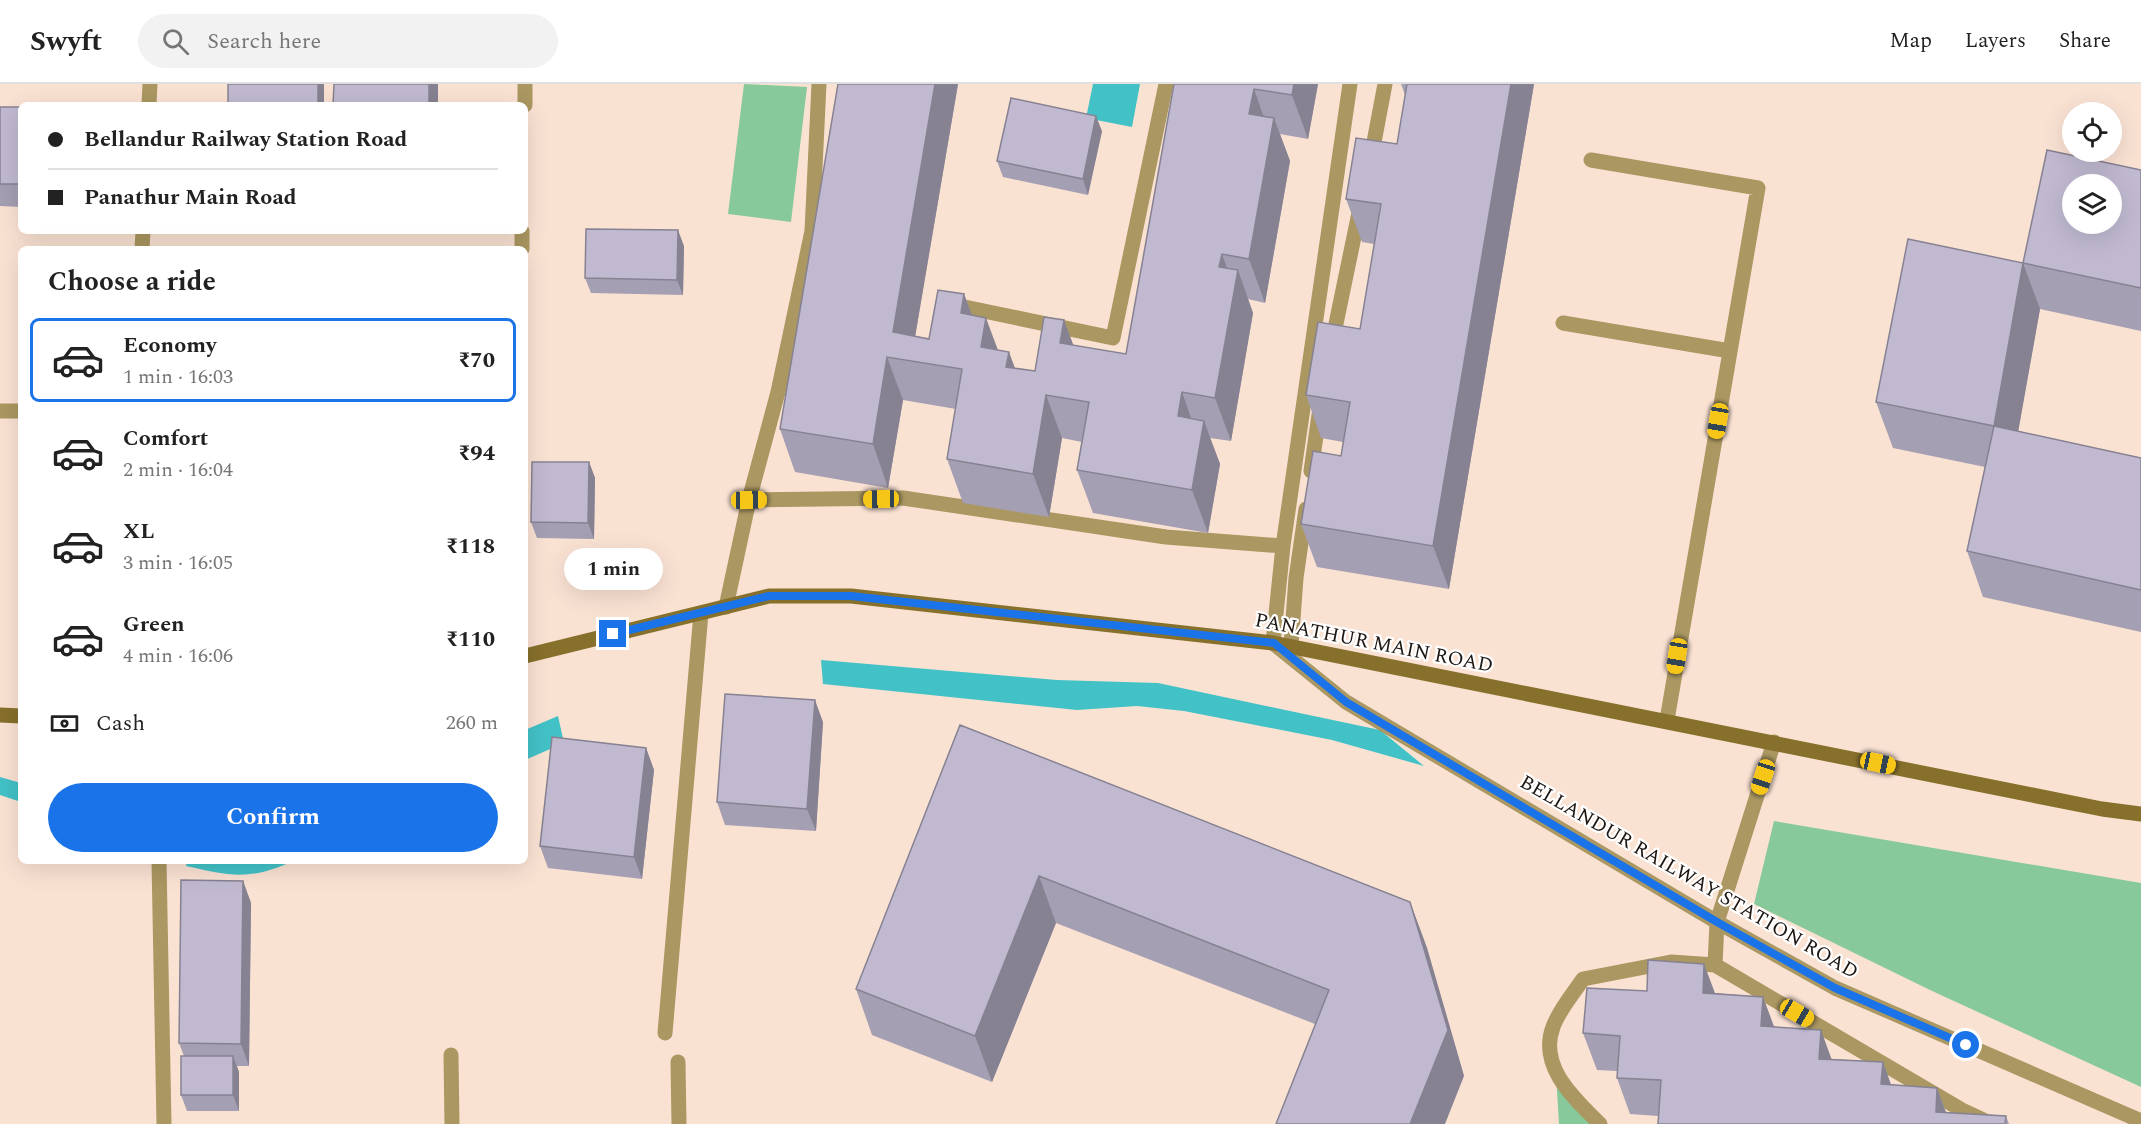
<!DOCTYPE html>
<meta charset="utf-8">
<style>
:root{--surface:#fff;--page:#f2f2f2;--text:#222;--muted:#767676;--line:#e0e0e0;--accent:#1a73e8}
body{margin:0;font-family:Spectral,serif;background:var(--page);color:var(--text);height:100vh;display:flex;flex-direction:column;font-size:22px;white-space:nowrap}
*{box-sizing:border-box;margin:0}
p{font-size:20px;color:var(--muted)}
.icon{flex:none;width:33px;height:33px;fill:none;stroke:currentColor;stroke-width:2;stroke-linecap:round;stroke-linejoin:round}
.map{position:relative;flex:1;overflow:hidden}
.sheet{position:absolute;left:18px;top:162px;width:510px;height:618px;display:flex;flex-direction:column;background:var(--surface);border-radius:9px;box-shadow:0 6px 24px #0002}
.sheet>*{flex:none}
.banner{position:absolute;left:18px;top:18px;width:510px;height:132px;border-radius:9px;box-shadow:0 6px 24px #0002;display:grid;align-content:center;height:132px;padding:0 30px;background:var(--surface)}
.controls{position:absolute;left:2062px;top:18px;display:grid;gap:12px}
.controls a{display:grid;place-items:center;width:60px;height:60px;border-radius:50%;background:var(--surface);box-shadow:0 6px 24px #0002;font-size:30px}
.end{position:absolute;width:27px;height:27px;margin:-14px;border:8px solid #1a73e8;background:#fff;box-shadow:0 0 0 3px #fff}
.from{border-radius:50%}
.bubble{position:absolute;height:42px;border-radius:21px;background:var(--surface);box-shadow:0 6px 24px #0002;font-size:20px;font-weight:700;line-height:42px;text-align:center}
.car{position:absolute;width:18px;height:36px;margin:-18px -9px;border-radius:8px;box-shadow:0 0 4px 2px #0007;background:linear-gradient(#f5c518 24%,#345 0 40%,#f5c518 0 76%,#345 0 86%,#f5c518 0)}
.banner b{display:flex;align-items:center;gap:21px;height:57px;font-size:22px}
.banner b+b{border-top:2px solid var(--line)}
.banner i{width:15px;height:15px;background:var(--text)}
ul{padding:0;list-style:none}
li{display:flex;align-items:center;gap:18px;height:84px;margin:0 12px 9px;padding:0 18px;border:3px solid transparent;border-radius:9px}
li div{flex:1}
li b{display:block;font-size:22px}
li em{font-style:normal;font-weight:700}
li.active{border-color:var(--accent)}
li>.icon{width:54px;height:54px;stroke-width:1.5}
h2{padding:0 30px;font-size:27px;line-height:72px}
.pay{display:flex;align-items:center;gap:15px;height:66px;padding:0 30px;font-size:22px}
.pay p{margin-inline-start:auto}
.primary-button{display:flex;gap:12px;margin-top:auto;padding:12px 30px}
.primary-button a{flex:1;height:69px;border-radius:36px;background:var(--accent);color:#fff;font-size:24px;font-weight:700;line-height:69px;text-align:center}
header{display:flex;align-items:center;gap:36px;box-sizing:border-box;height:84px;padding:0 30px;background:var(--surface);border-bottom:2px solid var(--line)}
header strong{font-size:28px}
nav{display:flex;gap:33px;margin-inline-start:auto;font-size:21px}
.search{width:420px;height:54px;background:var(--page);display:flex;align-items:center;gap:15px;box-sizing:border-box;padding:0 21px;border-radius:33px;color:var(--muted);font-size:22px}
.map>svg:first-child{display:block}
.green{fill:#88c99b}
.water{fill:#42c2c7}
.lines{fill:none;stroke-linecap:round;stroke-linejoin:round}
.street{stroke:#aa9761;stroke-width:15}
.secondary{stroke:#87702b;stroke-width:15}
.wall{fill:#a59fb3}
.shaded-wall{fill:#868292}
.building{fill:#c0b9d0;stroke:#868292;stroke-width:1.5;fill-rule:evenodd}
.route{stroke:#1a73e8;stroke-width:8}
.labels{text-anchor:middle;dominant-baseline:central;stroke-width:4.5;stroke-linejoin:round;paint-order:stroke}
.street-label{font-size:20px;fill:#1f1712;stroke:#fff}
</style>
<header>
<strong>Swyft</strong>
<div class="search"><svg class="icon" aria-label="search" viewBox="0 0 24 24"><circle cx="10" cy="10" r="6"/><path d="M15 15l6 6"/></svg>Search here</div>
<nav><a>Map</a><a>Layers</a><a>Share</a></nav>
</header>
<div class="map">
<svg width="2141" height="1040" viewBox="0 0 2141 1040">
<rect width="100%" height="100%" fill="#fae2d3"/>
<!-- green -->
<path class="green" d="M744 0 807 3 791 138 728 130Z
M1774 737 2141 799V1003L1930 906 1754 820Z
M1556 990 1603 1040H1559Z"/>
<!-- water -->
<path class="water" d="M1093 0H1140L1132 43 1086 34Z
M821 576 1057 596 1158 599 1380 646 1424 682 1332 656 1184 627 1137 622 1077 626 823 600Z
M558 632 564 659 525 676V646Z
M0 693 21 699V718L0 711Z
M187 777H293C249 797 231 792 186 782Z"/>
<g class="lines">
<!-- street -->
<path class="street" d="M819 0 812 147 778 308 749 416 903 414 1166 453 1283 462
M1350 0 1283 462 1273 559 1346 618 1717 838 1835 904 2141 1037
M149 21 150 0
M525 21V0
M1371 74 1385 0
M1591 76 1758 104 1667 636
M142 165 143 147
M522 165V147
M955 221 1113 254 1166 0
M1563 239 1730 267
M1332 259 1360 124
M0 327H21
M1311 387 1320 324
M726 523 749 416
M1291 562 1296 494 1306 425
M159 777 164 1040
M1715 881 1717 838 1774 658
M665 949 701 529
M451 971 452 1040
M678 978 679 1040
M1600 1040C1575 1015 1538 983 1553 943 1559 926 1573 910 1583 895L1671 878 1715 881 1962 1026 1992 1040"/>
<!-- secondary -->
<path class="secondary" d="M525 572 769 512H851L1273 559 2102 725 2141 730
M0 631 21 632"/>
</g>
<!-- wall -->
<path class="wall" d="M838 0H958L915 252 929 255 964 210 972 231 998 266 1015 284 1035 287 1064 236 1073 261 1126 270 1174 0H1318L1308 55 1280 50 1290 77 1265 219 1248 215 1253 229 1231 357 1210 354 1220 380 1208 449 1093 429 1077 386 1082 358 1062 354 1049 433 963 419 947 375 956 325 903 316 888 404 795 388 780 345Z
M1401 0H1534L1449 505 1317 483 1301 440 1341 372 1343 358 1321 354 1306 311 1360 245 1374 160 1362 158 1346 115 1397 60 1405 11Z
M0 23H21V123L0 122Z
M1102 47 1088 111 1003 93 997 77Z
M2141 86V247L2040 225 2018 347 2141 374V548L1983 513 1967 467 1985 383 1893 364 1876 318 2023 179Z
M684 162 683 211 591 209 585 194Z
M589 378 595 394 594 455 537 454 531 438Z
M823 638 816 747 725 741 717 718Z
M960 641 1410 818 1427 864 1464 992 1315 940 1056 839 992 998 872 951 856 905Z
M646 664 654 686 642 795 548 784 540 762Z
M243 797 251 819 249 982H237L239 988V1027H187L181 1011 184 972 179 959Z
M1647 907 1715 909 1763 913 1774 942 1832 975 1883 978 1891 1001 1937 1004 1946 1028 2006 1032 2009 1040H1658V1032L1630 1030 1617 994V987L1597 986 1583 949Z"/>
<!-- shaded-wall -->
<path class="shaded-wall" d="M318 0H324V21H318Z
M429 0H438V21H429Z
M935 0H958L911 277 893 248Z
M1294 0H1318L1308 55 1292 11Z
M1511 0H1534L1449 505 1433 462Z
M1254 5 1269 48 1249 30Z
M1096 32 1102 47 1088 111 1083 95Z
M1274 34 1290 77 1265 219 1249 175Z
M678 146 684 162 683 211 677 196Z
M1222 170 1234 204 1238 186 1253 229 1231 357 1215 314 1219 183Z
M2023 179 2040 225 2011 388 1994 342Z
M964 210 980 253 961 229Z
M986 234 1002 277 981 263Z
M1064 236 1080 279 1060 259Z
M1009 268 1025 311 1006 283Z
M887 273 903 316 888 404 873 360Z
M1182 308 1197 351 1178 332Z
M1046 311 1062 354 1049 433 1033 390Z
M1204 337 1220 380 1208 449 1192 406Z
M589 378 595 394 594 455 588 439Z
M815 616 823 638 816 747 807 725Z
M646 664 654 686 642 795 634 773Z
M1039 792 1056 839 992 998 975 952Z
M243 797 251 819 249 982 241 960Z
M1410 818 1427 864 1464 992 1445 1040H1410Z
M1704 880 1718 917 1703 909Z
M1763 913 1776 949 1761 942Z
M1821 946 1834 982 1819 975Z
M233 972 239 988V1027L233 1011Z
M1883 978 1896 1015 1881 1000Z
M1937 1004 1950 1040 1936 1028Z"/>
<!-- building -->
<path class="building" d="M228 0H318V21H228Z
M334 0H429V21H333Z
M838 0H935L893 248 929 255 938 206 964 210 961 229 986 234 981 263 1009 268 1006 283 1035 287 1044 233 1064 236 1060 259 1126 270 1174 0H1294L1292 11 1254 5 1249 30 1274 34 1249 175 1222 170 1219 183 1238 186 1215 314 1182 308 1178 332 1204 337 1192 406 1077 386 1089 318 1046 311 1033 390 947 375 962 285 887 273 873 360 780 345Z
M1407 0H1511L1433 462 1301 440 1313 367 1341 372 1350 318 1306 311 1318 238 1360 245 1381 120 1346 115 1356 54 1397 60Z
M1011 14 1096 32 1083 95 997 77Z
M0 23H21V100H0Z
M2047 66 2141 86V204L2023 179ZM2073 100H2112V140H2073Z
M586 145 678 146 677 196 585 194Z
M1908 155 2023 179 1994 342 1876 318Z
M1994 342 2141 374V506L1967 467Z
M532 378H589L588 439 531 438Z
M725 610 815 616 807 725 717 718Z
M960 641 1410 818 1448 946 1410 1040H1276L1329 906 1039 792 975 952 856 905Z
M552 653 646 664 634 773 540 762Z
M181 796 243 797 241 960 179 959Z
M1648 876 1704 880 1703 909 1763 913 1761 942 1821 946 1819 975 1883 978 1881 1000 1937 1004 1936 1028 2006 1032 2005 1040H1658L1661 996 1617 994 1620 952 1583 949 1587 904 1647 907Z
M181 972H233V1011H181Z"/>
<g class="lines">
<!-- route -->
<path class="route" d="M613 550 769 512H851L1274 559 1346 618 1717 838 1835 904 1966 961"/>
</g>
<g class="labels">
<!-- street labels -->
<g class="street-label">
<text transform="translate(1374 559) rotate(11)">PANATHUR MAIN ROAD</text>
<text transform="translate(1689 793) rotate(30)">BELLANDUR RAILWAY STATION ROAD</text>
</g>
</g>
</svg>
<div class="controls">
<a><svg class="icon" aria-label="locate" viewBox="0 0 24 24"><circle cx="12" cy="12" r="6"/><path d="M12 2v4M12 18v4M2 12h4M18 12h4"/></svg></a>
<a><svg class="icon" aria-label="layers" viewBox="0 0 24 24"><path d="M12 4l9 5-9 5-9-5zM3 14l9 5 9-5"/></svg></a>
</div>
<i class="end from" style="left:1966px;top:961px"></i>
<i class="end" style="left:613px;top:550px"></i>
<div class="bubble" style="left:564px;top:464px;width:99px">1 min</div>
<i class="car" style="left:1718px;top:337px;rotate:190deg"></i>
<i class="car" style="left:881px;top:415px;rotate:269deg"></i>
<i class="car" style="left:749px;top:416px;rotate:89deg"></i>
<i class="car" style="left:1677px;top:572px;rotate:189deg"></i>
<i class="car" style="left:1878px;top:679px;rotate:102deg"></i>
<i class="car" style="left:1763px;top:693px;rotate:198deg"></i>
<i class="car" style="left:1797px;top:929px;rotate:120deg"></i>
<div class="banner">
<b><i class="from"></i>Bellandur Railway Station Road</b>
<b><i></i>Panathur Main Road</b>
</div>
<section class="sheet">
<h2>Choose a ride</h2>
<ul>
<li class="active"><svg class="icon" aria-label="car" viewBox="0 0 24 24"><path d="M5 17H2v-5l4-1 3-4h7l3 4 3 1v5h-3M9 17h6M6 11h13"/><circle cx="7" cy="17" r="2"/><circle cx="17" cy="17" r="2"/></svg><div><b>Economy</b><p>1 min · 16:03</p></div><em>₹70</em></li>
<li><svg class="icon" aria-label="car" viewBox="0 0 24 24"><path d="M5 17H2v-5l4-1 3-4h7l3 4 3 1v5h-3M9 17h6M6 11h13"/><circle cx="7" cy="17" r="2"/><circle cx="17" cy="17" r="2"/></svg><div><b>Comfort</b><p>2 min · 16:04</p></div><em>₹94</em></li>
<li><svg class="icon" aria-label="car" viewBox="0 0 24 24"><path d="M5 17H2v-5l4-1 3-4h7l3 4 3 1v5h-3M9 17h6M6 11h13"/><circle cx="7" cy="17" r="2"/><circle cx="17" cy="17" r="2"/></svg><div><b>XL</b><p>3 min · 16:05</p></div><em>₹118</em></li>
<li><svg class="icon" aria-label="car" viewBox="0 0 24 24"><path d="M5 17H2v-5l4-1 3-4h7l3 4 3 1v5h-3M9 17h6M6 11h13"/><circle cx="7" cy="17" r="2"/><circle cx="17" cy="17" r="2"/></svg><div><b>Green</b><p>4 min · 16:06</p></div><em>₹110</em></li>
</ul>
<div class="pay"><svg class="icon" aria-label="cash" viewBox="0 0 24 24"><path d="M3 7h18v10H3z"/><circle cx="12" cy="12" r="2"/></svg>Cash<p>260 m</p></div>
<div class="primary-button"><a>Confirm</a></div>
</section>
</div>
